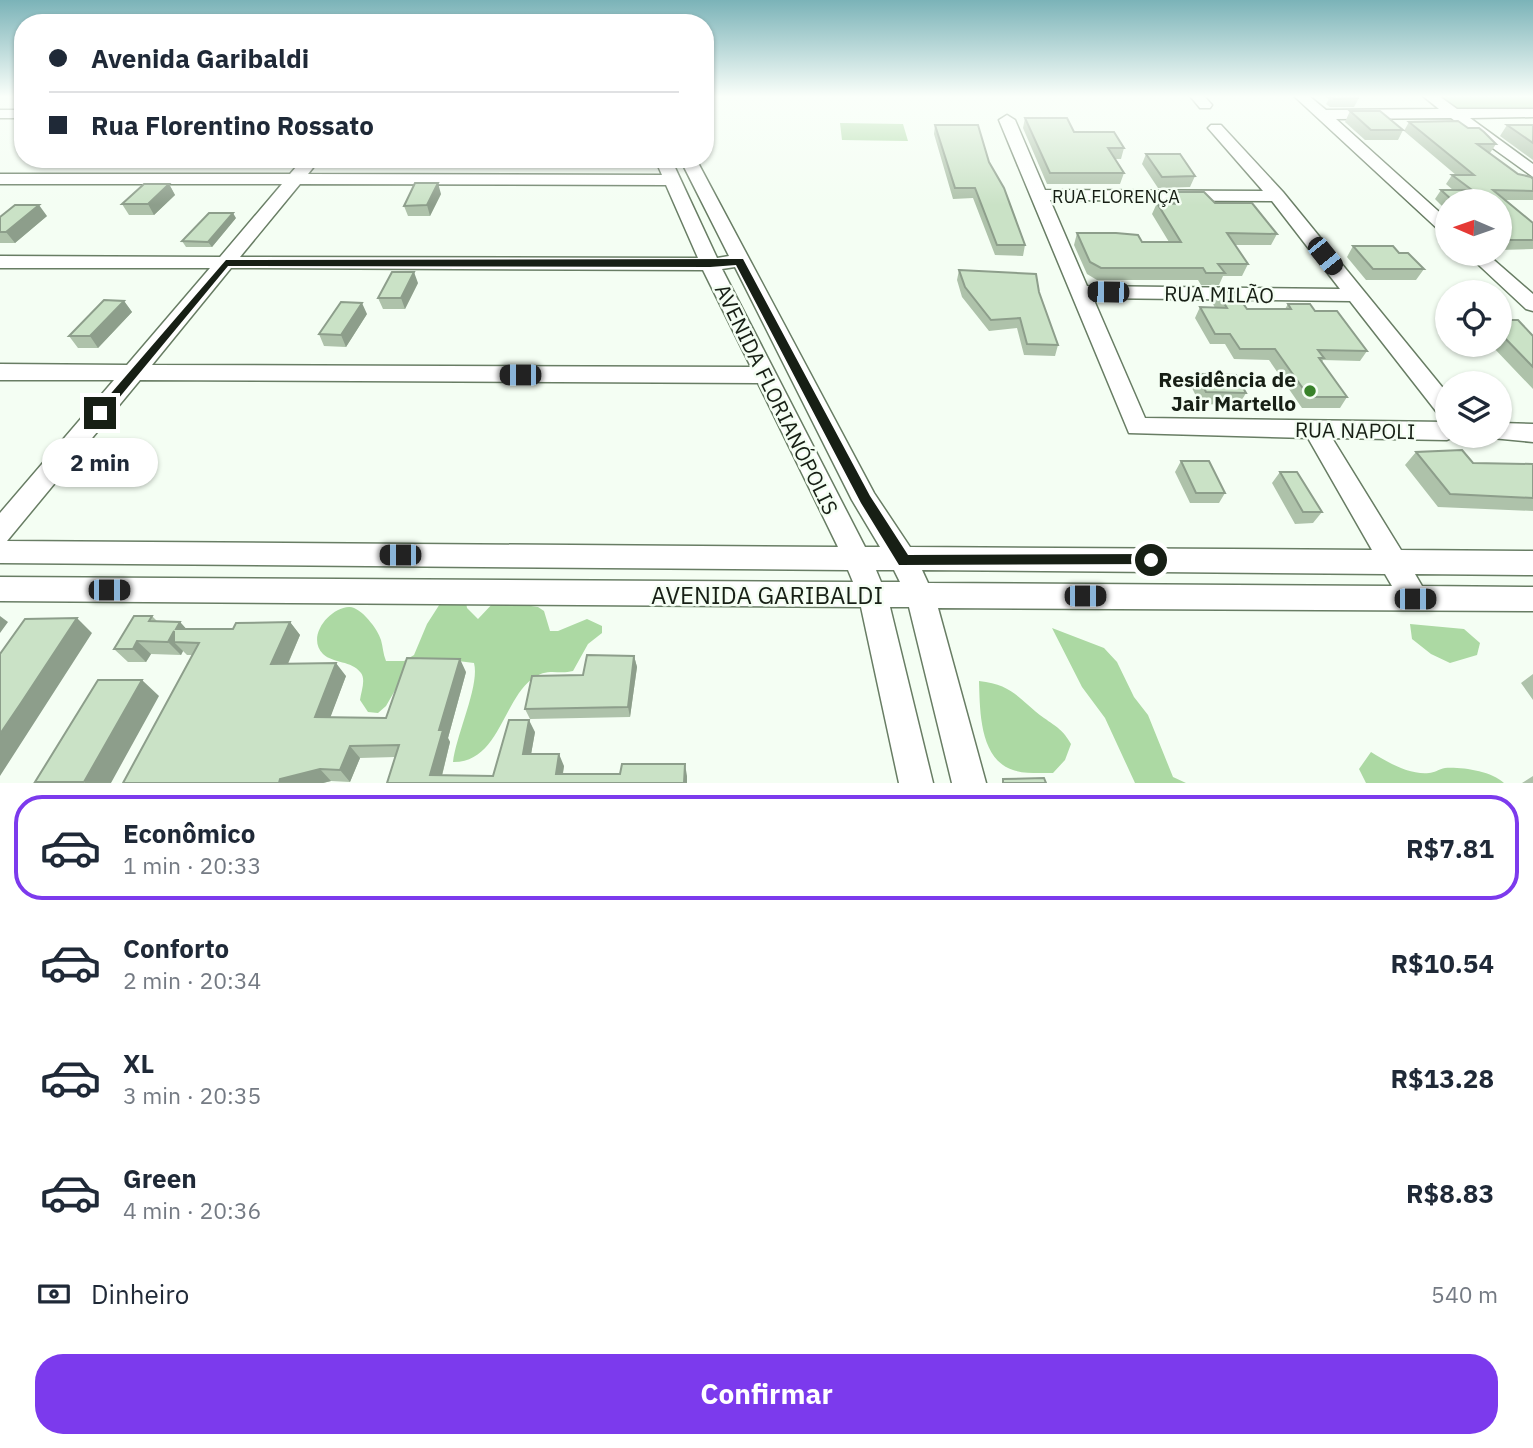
<!DOCTYPE html>
<html lang="pt">
<meta charset="utf-8">
<style>
:root{--surface:#fff;--page:#f2f2f3;--text:#1f2937;--muted:#747a83;--line:#e0e1e3;--accent:#7c3aed}
body{margin:0;font-family:"IBM Plex Sans",sans-serif;background:var(--page);color:var(--text);height:100vh;display:flex;flex-direction:column;font-size:26px;white-space:nowrap}
*{box-sizing:border-box;margin:0}
p{font-size:23px;color:var(--muted)}
.icon{flex:none;width:38px;height:38px;fill:none;stroke:currentColor;stroke-width:2;stroke-linecap:round;stroke-linejoin:round}
.map{position:relative;height:783px;overflow:hidden}
.sheet{display:flex;flex-direction:column;background:var(--surface);flex:1}
.sheet>*{flex:none}
.guide{position:absolute;left:14px;top:14px;width:700px;height:154px;border-radius:28px;box-shadow:0 2px 5px #0004;display:grid;align-content:center;height:154px;padding:0 35px;background:var(--surface)}
.needle{width:46px;rotate:272deg}
.buttons{position:absolute;left:1435px;top:189px;display:grid;gap:14px}
.buttons a{display:grid;place-items:center;width:77px;height:77px;border-radius:50%;background:var(--surface);box-shadow:0 2px 5px #0004;font-size:35px}
.end{position:absolute;width:32px;height:32px;margin:-16px;border:9px solid #171f15;background:#fff;box-shadow:0 0 0 4px #fff}
.from{border-radius:50%}
.bubble{position:absolute;height:49px;border-radius:24px;background:var(--surface);box-shadow:0 2px 5px #0004;font-size:23px;font-weight:700;line-height:49px;text-align:center}
.car{position:absolute;width:21px;height:42px;margin:-21px -10px;border-radius:9px;box-shadow:0 0 5px 2px #0007;background:linear-gradient(#222 24%,#8ab4d8 0 40%,#222 0 76%,#8ab4d8 0 86%,#222 0)}
.guide b{display:flex;align-items:center;gap:24px;height:66px;font-size:26px}
.guide b+b{border-top:2px solid var(--line)}
.guide i{width:18px;height:18px;background:var(--text)}
ul{padding:12px 0 0;list-style:none}
li{display:flex;align-items:center;gap:21px;height:105px;margin:0 14px 10px;padding:0 21px;border:4px solid transparent;border-radius:28px}
li div{flex:1}
li b{display:block;font-size:26px}
li em{font-style:normal;font-weight:700}
li.on{border-color:var(--accent)}
li>.icon{width:63px;height:63px;stroke-width:1.5}
.pay{display:flex;align-items:center;gap:18px;height:77px;padding:0 35px;font-size:26px}
.pay p{margin-inline-start:auto}
.action{display:flex;gap:14px;margin-top:auto;padding:14px 35px}
.action a{flex:1;height:80px;border-radius:28px;background:var(--accent);color:#fff;font-size:28px;font-weight:700;line-height:80px;text-align:center}
.map>svg:first-child{display:block}
.green{fill:#acd9a3}
.lines{fill:none;stroke-linecap:round;stroke-linejoin:round}
.minor-casing{stroke:#687d64;stroke-width:3}
.minor{fill:#fff;fill-rule:evenodd}
.wall{fill:#aec2aa}
.shaded-wall{fill:#8d9e8b}
.building{fill:#cae2c6;stroke:#8d9e8b;stroke-width:2}
.route{fill:#171f15}
.poi-dot{fill:#388229;stroke:#f4fef3;stroke-width:2.5}
.labels{text-anchor:middle;dominant-baseline:central;stroke-width:5;stroke-linejoin:round;paint-order:stroke}
.far-street-label{font-size:18px;fill:#171f15;stroke:#f4fef3}
.street-label{font-size:21px;fill:#171f15;stroke:#f4fef3}
.poi-label{font-size:21px;font-weight:bold;fill:#171f15;stroke:#f4fef3;text-anchor:end}
.near-street-label{font-size:24px;fill:#171f15;stroke:#f4fef3}
</style>
<div class="map">
<svg width="1533" height="783" viewBox="0 0 1533 783">
<rect width="100%" height="100%" fill="#f4fef3"/>
<!-- green -->
<path class="green" d="M1427 96H1533V110H1456Z
M840 123 903 124 908 141 842 140Z
M443 599 466 602 467 608 478 619 495 601 538 607 544 611 550 631H558L587 619 602 626V633L588 644 573 671C558 675 547 667 532 679 503 701 498 763 453 762 456 735 480 685 474 663L458 661 405 673 386 706 378 713 368 712 360 700C361 692 366 680 361 673 351 660 334 664 323 654 306 637 329 608 349 607 360 606 378 629 381 640 383 647 383 654 386 661H404L414 655 427 624Z
M1410 624 1464 629 1480 643 1477 655 1450 663 1431 654 1412 639Z
M1052 628 1104 648 1117 662 1134 697 1148 715 1173 777 1186 783H1135L1105 718 1082 687Z
M979 681C1014 685 1018 699 1044 718 1057 727 1063 730 1071 744L1065 760 1053 773C1040 773 1025 774 1013 770 979 759 980 709 979 681Z
M1371 752C1387 762 1409 775 1429 773 1434 773 1439 769 1445 768 1462 767 1491 771 1504 783H1366L1359 769Z"/>
<g class="lines">
<defs>
<path id="minor" d="M1190 96H1204L1212 105 1210 108H1200Z
M1294 96H1309L1326 110 1439 109 1423 96H1439L1457 109H1533V117L1470 118 1533 164V177L1451 118 1336 119 1447 219V233L1441 232Z
M0 110H23V118H0Z
M1007 115 1015 120 1045 190 1263 191 1208 128 1211 125H1221L1283 192 1447 393V417L1439 415 1350 301 1093 298 1145 418 1447 422V436H1456L1447 440 1332 438 1401 550 1533 551V575L1415 574 1422 586 1533 587V611L938 608 986 783H952L909 607H890L933 783H899L861 607 0 601V577L853 582 848 570 0 563V513L114 380H0V364L127 365 210 268H0V256L220 257 282 184H0V174H290L303 159H320L308 174 662 175 655 159H671L717 258 729 256 680 159H696L874 493 910 547 1372 550 1308 438 1129 433 999 120ZM300 184 666 185 698 258 240 257ZM1050 200 1272 201 1340 289 1087 286ZM735 267 852 500 880 547H865L722 269ZM231 268 703 270 751 367 152 365ZM140 380 758 383 838 547 7 541ZM876 570H894L900 582H881ZM922 570 1385 574 1392 586 928 583Z
M1467 254H1487L1533 294V311L1526 309Z
M1500 423 1533 424V442L1492 438 1490 436H1500Z"/>
</defs>
<!-- minor casing -->
<use href="#minor" class="minor-casing"/>
<!-- minor -->
<use href="#minor" class="minor"/>
</g>
<!-- wall -->
<path class="wall" d="M1323 96H1348L1359 98 1354 107H1330L1326 104 1329 99Z
M1350 111 1403 130 1398 140H1365L1345 122Z
M1025 118 1124 148 1121 159H1115L1124 173 1120 184H1047L1023 128Z
M1409 122 1468 128 1496 144 1490 153H1489L1518 174 1533 179V200H1505L1533 223V249L1500 250V201H1447V211L1435 199 1441 190H1453L1446 184 1452 175H1456L1404 131Z
M935 125 989 162 1025 245 1023 256 995 255 973 198 953 199 934 134Z
M1507 125H1533V160L1500 136Z
M1146 154 1195 176 1190 187 1158 188 1142 164Z
M169 184 175 195 154 215H129L122 204Z
M1172 192 1215 203 1277 234 1271 245H1235L1248 264 1242 276H1223L1219 285H1201L1198 280H1097L1087 274 1074 245 1077 233 1142 242H1169L1152 214 1157 203H1168Z
M441 194 430 216H408L404 206Z
M47 216 15 243H0V217Z
M236 218 212 247H186L182 241Z
M1353 246 1399 253 1424 269 1416 280H1366L1347 257Z
M959 270 1039 292 1058 345 1055 356 1024 355 1017 328 989 331 962 297 957 280Z
M418 283 405 309H383L378 298Z
M1217 292 1247 309H1285L1288 304 1315 311 1367 351 1360 361 1323 360 1322 362 1347 397 1340 408H1302L1269 360 1234 359 1225 344H1210L1195 318 1200 307 1215 308 1212 302Z
M124 301 132 312 98 348H78L69 336Z
M367 314 346 347 324 346 319 334Z
M1500 320 1533 336V389L1491 345H1500Z
M1197 374 1246 393 1239 405 1200 404 1191 386Z
M1416 452 1473 463 1533 464V511L1438 507 1405 465Z
M1181 461 1225 493 1219 503H1190L1175 472Z
M1280 472 1322 512 1313 523 1295 524 1272 483Z
M152 616 157 621 180 622 186 629H233L290 622 300 635 288 664 346 676 330 717 386 718 466 672 448 738 450 742 442 776H493L535 732 531 754 564 766 563 774 687 776V783H387L395 757 360 758 350 782 331 781 323 783H123L192 655H187L183 651 181 655 151 654 146 662H128L114 649Z
M634 656 637 667 630 717 530 719 525 709 583 675Z
M1533 674V700L1521 683Z
M1533 776V783H1522Z"/>
<!-- shaded-wall -->
<path class="shaded-wall" d="M438 183 441 194 430 216 427 205Z
M169 184 175 195 154 215 148 204Z
M39 205 47 216 15 243 6 232Z
M233 213 236 218 212 247 208 242Z
M414 272 418 283 405 309 401 298Z
M124 301 132 312 98 348 90 336Z
M362 303 367 314 346 347 341 335Z
M0 616 8 622 0 633Z
M77 618 92 633 0 776V734Z
M180 622 192 635 176 629Z
M290 622 300 635 282 677 271 664Z
M174 631V642L183 651 181 655 168 642Z
M137 641 151 654 146 662 133 649Z
M634 656 637 667 630 717 628 707Z
M460 659 466 672 448 738 450 742 440 783 430 775 439 730Z
M336 663 346 676 326 729 315 717Z
M142 680 159 696 111 783H85L84 782Z
M529 720 535 732 529 766 523 754Z
M350 746 360 758 350 782 340 770Z
M559 754 564 766 561 783 556 774Z
M685 764 687 776V783H684Z
M320 769 331 781 323 783H279L280 779Z"/>
<!-- building -->
<path class="building" d="M1331 96H1348L1359 98 1334 99Z
M1350 111H1380L1403 130H1371Z
M1025 118H1067L1074 132H1114L1124 148H1108L1124 173H1050Z
M1458 121 1468 128H1479L1484 132 1496 144H1477L1518 174 1531 177 1533 179V191L1493 190 1533 223V240H1500V201H1453L1441 190H1472L1452 175H1474L1409 122Z
M935 125H978L989 162 1004 188 1025 245H997L975 188H955Z
M1507 125H1533V143Z
M1146 154H1180L1195 176 1162 177Z
M415 183H438L427 205 404 206Z
M144 184H169L148 204H122Z
M1172 192H1204L1215 203H1252L1277 234 1227 233 1248 264H1218L1225 273H1206L1203 268H1101L1090 262 1077 233H1116L1138 235 1142 242H1181L1157 203 1180 204Z
M15 205H39L6 232H0V217Z
M209 213H233L208 242 182 241Z
M1353 246H1393L1399 253H1408L1424 269H1373Z
M959 270 1036 274 1039 292 1058 345 1027 344 1020 318 991 320 965 287Z
M392 272H414L401 298H378Z
M1217 292H1235L1247 309H1291L1288 304H1310L1315 311H1337L1367 351 1318 350 1324 358H1319L1347 397H1309L1275 349H1240L1230 334H1215L1200 307 1227 308Z
M104 300 124 301 90 336H69Z
M341 302 362 303 341 335 319 334Z
M1500 320H1518L1533 336V367L1500 333Z
M1197 374 1236 375 1246 393 1206 392Z
M1462 450 1473 463 1533 464V498L1450 494 1416 452Z
M1181 461H1209L1225 493H1196Z
M1280 472H1297L1322 512H1303Z
M134 616H152L149 621 180 622 176 629H233L236 623 290 622 271 664 336 663 315 717 386 718 407 658 460 659 439 730H443L430 775 493 776 509 720H529L523 754H559L556 774H620L622 764H685L684 783H387L399 745 350 746 340 770 320 769 280 779 279 783H123L199 643 174 642V631L168 642 137 641 133 649H114Z
M77 618 21 703 0 734V654L25 619Z
M587 655 634 656 628 707 525 709 532 676 583 675Z
M98 680H142L84 782H35Z
M1044 778 1046 783H1003V779Z"/>
<!-- sky -->
<linearGradient id="sky" x2="0" y2="1"><stop stop-color="#7bb3b8"/><stop offset="0.47" stop-color="#fafffa"/><stop offset="1" stop-color="#fafffa" stop-opacity="0"/></linearGradient>
<rect width="1533" height="205" fill="url(#sky)"/>
<!-- route -->
<path class="route" d="M743 259 870 496 908 555 1151 554 1158 560 1156 564 899 565 861 503 736 265 710 267 228 266 104 416 94 413 226 260Z"/>
<!-- markers -->
<circle class="poi-dot" cx="1310" cy="391" r="7"/>
<g class="labels">
<!-- far-street labels -->
<g class="far-street-label">
<text x="1116" y="196">RUA FLORENÇA</text>
</g>
<!-- street labels -->
<g class="street-label">
<text transform="translate(1219 294) rotate(1)">RUA MILÃO</text>
<text transform="translate(777 399) rotate(64)">AVENIDA FLORIANÓPOLIS</text>
<text transform="translate(1355 430) rotate(1)">RUA NAPOLI</text>
</g>
<!-- poi labels -->
<g class="poi-label">
<text x="1296" y="379">Residência de<tspan x="1296" dy="24">Jair Martello</tspan></text>
</g>
<!-- near-street labels -->
<g class="near-street-label">
<text x="767" y="595">AVENIDA GARIBALDI</text>
</g>
</g>
</svg>
<div class="buttons">
<a><svg class="needle" viewBox="-14 -14 28 28"><path d="M0-13l5 13h-10z" fill="#e53935"/><path d="M0 13l5-13h-10z" fill="#747a83"/></svg></a>
<a><svg class="icon" aria-label="locate" viewBox="0 0 24 24"><circle cx="12" cy="12" r="6"/><path d="M12 2v4M12 18v4M2 12h4M18 12h4"/></svg></a>
<a><svg class="icon" aria-label="layers" viewBox="0 0 24 24"><path d="M12 4l9 5-9 5-9-5zM3 14l9 5 9-5"/></svg></a>
</div>
<i class="end from" style="left:1151px;top:560px"></i>
<i class="end" style="left:100px;top:413px"></i>
<div class="bubble" style="left:42px;top:438px;width:116px">2 min</div>
<i class="car" style="left:1325px;top:256px;rotate:141deg"></i>
<i class="car" style="left:1108px;top:292px;rotate:271deg"></i>
<i class="car" style="left:520px;top:375px;rotate:270deg"></i>
<i class="car" style="left:400px;top:555px;rotate:270deg"></i>
<i class="car" style="left:109px;top:590px;rotate:90deg"></i>
<i class="car" style="left:1085px;top:596px;rotate:90deg"></i>
<i class="car" style="left:1415px;top:599px;rotate:90deg"></i>
<div class="guide">
<b><i class="from"></i>Avenida Garibaldi</b>
<b><i></i>Rua Florentino Rossato</b>
</div>
</div>
<section class="sheet">
<ul>
<li class="on"><svg class="icon" aria-label="car" viewBox="0 0 24 24"><path d="M5 17H2v-5l4-1 3-4h7l3 4 3 1v5h-3M9 17h6M6 11h13"/><circle cx="7" cy="17" r="2"/><circle cx="17" cy="17" r="2"/></svg><div><b>Econômico</b><p>1 min · 20:33</p></div><em>R$7.81</em></li>
<li><svg class="icon" aria-label="car" viewBox="0 0 24 24"><path d="M5 17H2v-5l4-1 3-4h7l3 4 3 1v5h-3M9 17h6M6 11h13"/><circle cx="7" cy="17" r="2"/><circle cx="17" cy="17" r="2"/></svg><div><b>Conforto</b><p>2 min · 20:34</p></div><em>R$10.54</em></li>
<li><svg class="icon" aria-label="car" viewBox="0 0 24 24"><path d="M5 17H2v-5l4-1 3-4h7l3 4 3 1v5h-3M9 17h6M6 11h13"/><circle cx="7" cy="17" r="2"/><circle cx="17" cy="17" r="2"/></svg><div><b>XL</b><p>3 min · 20:35</p></div><em>R$13.28</em></li>
<li><svg class="icon" aria-label="car" viewBox="0 0 24 24"><path d="M5 17H2v-5l4-1 3-4h7l3 4 3 1v5h-3M9 17h6M6 11h13"/><circle cx="7" cy="17" r="2"/><circle cx="17" cy="17" r="2"/></svg><div><b>Green</b><p>4 min · 20:36</p></div><em>R$8.83</em></li>
</ul>
<div class="pay"><svg class="icon" aria-label="cash" viewBox="0 0 24 24"><path d="M3 7h18v10H3z"/><circle cx="12" cy="12" r="2"/></svg>Dinheiro<p>540 m</p></div>
<div class="action"><a>Confirmar</a></div>
</section>
